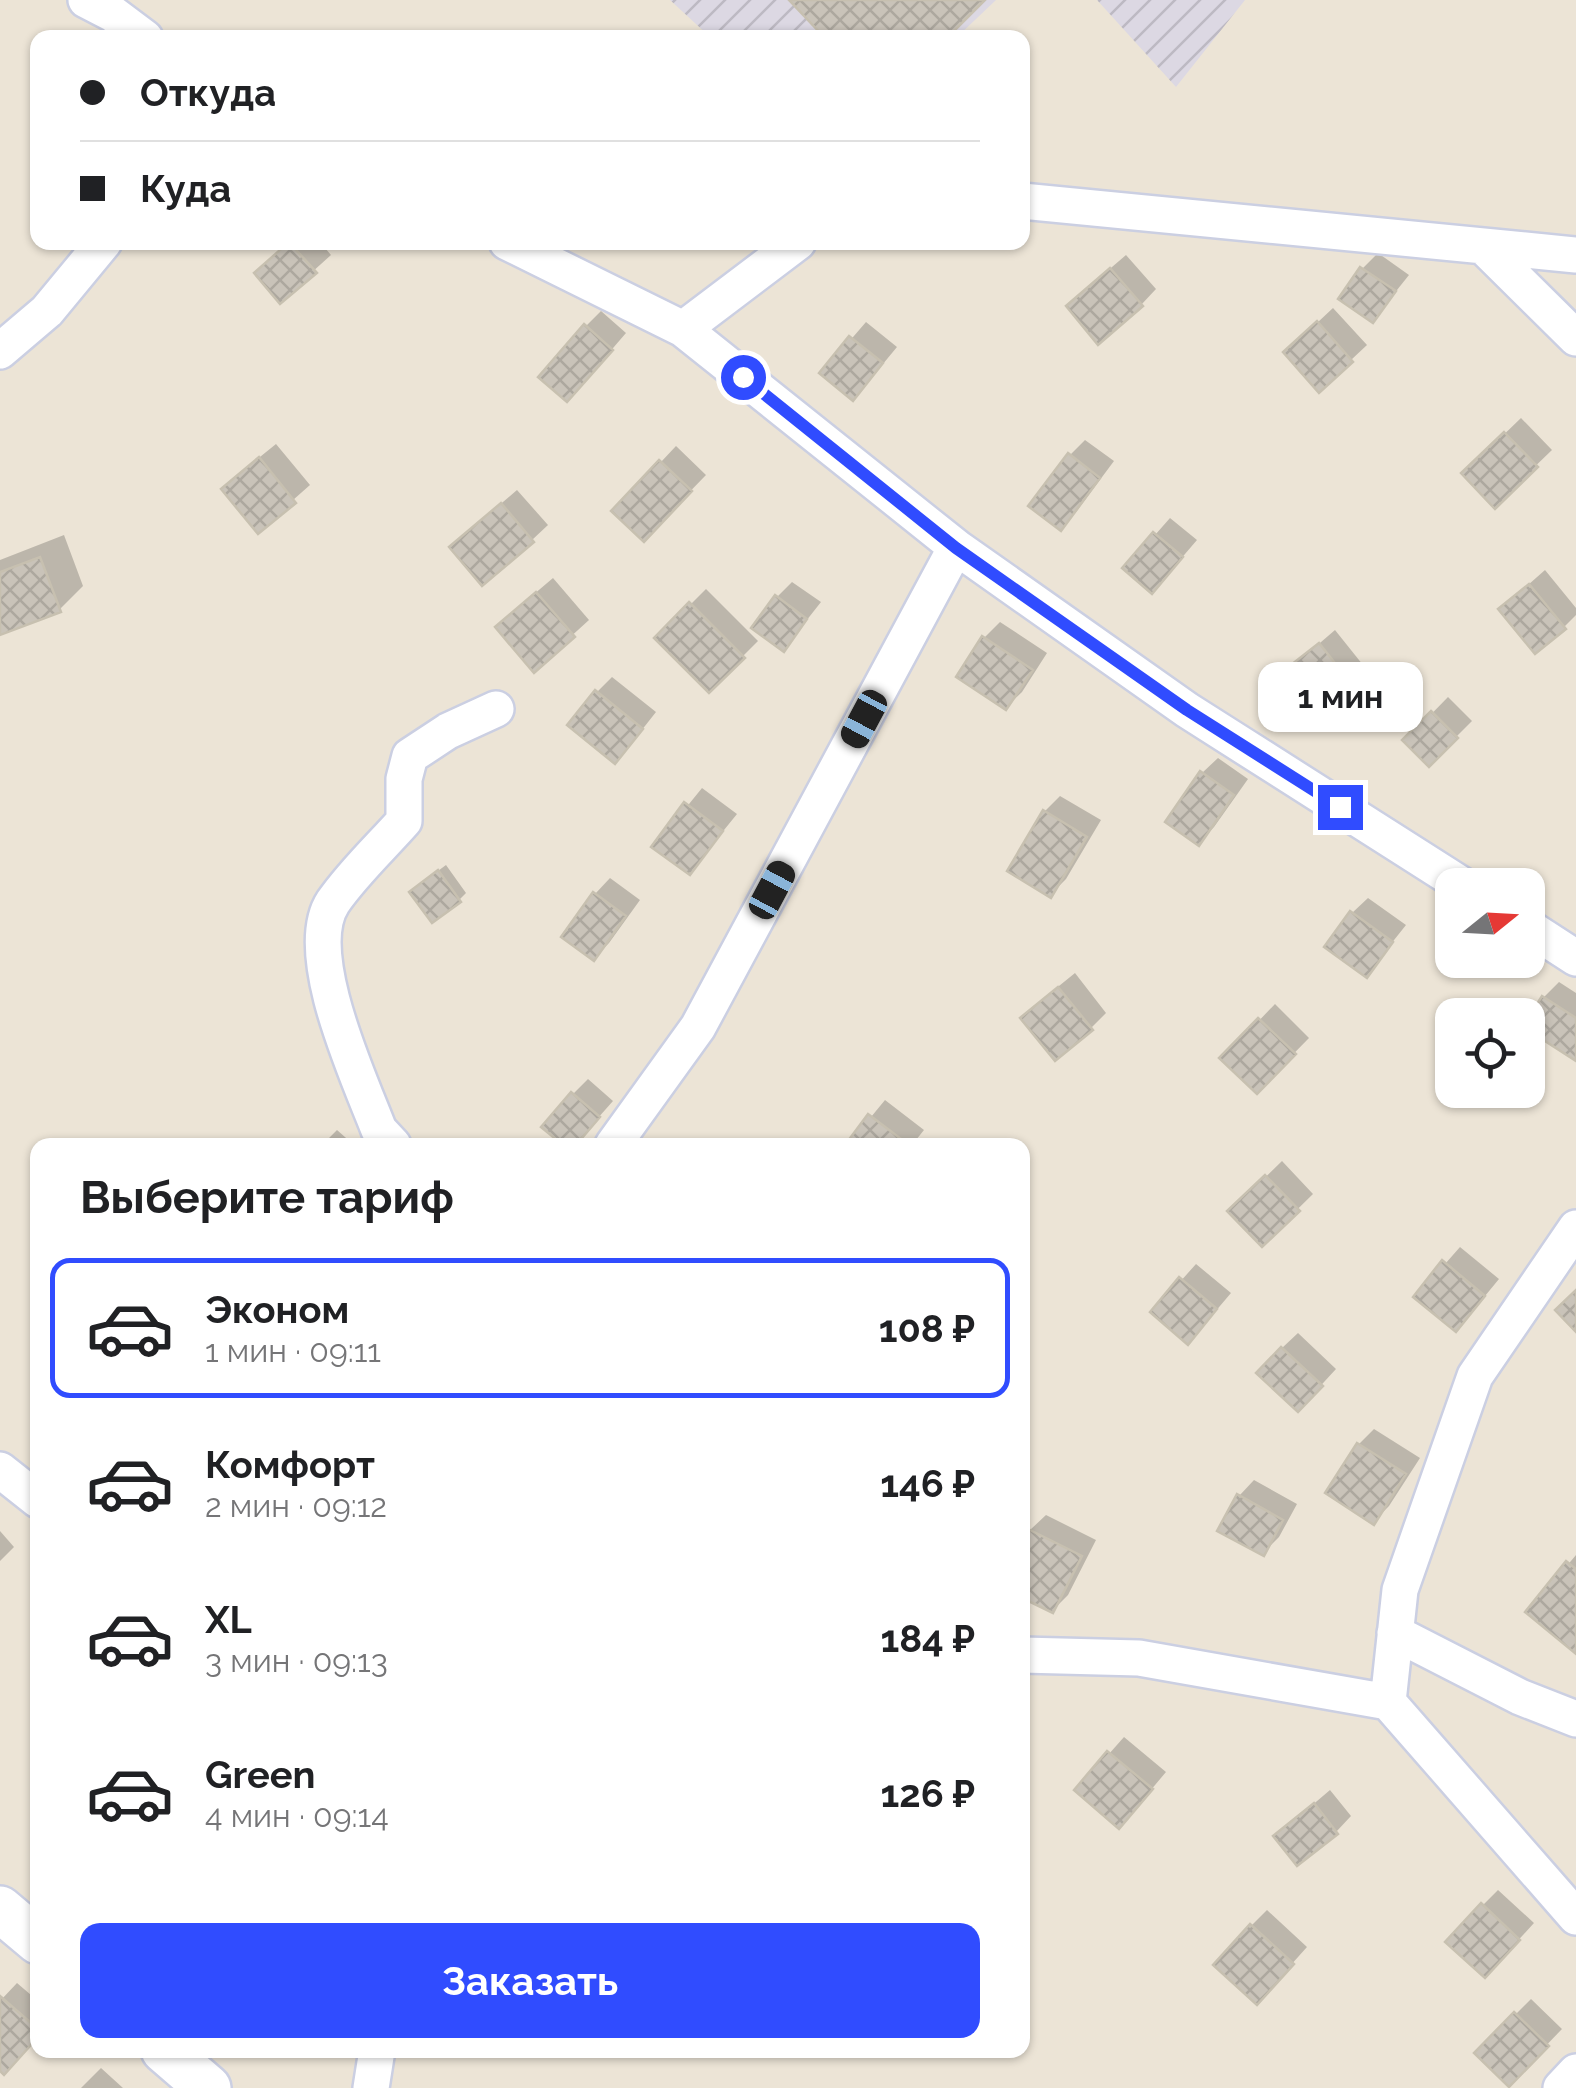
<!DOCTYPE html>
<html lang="ru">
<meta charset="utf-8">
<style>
:root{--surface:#fff;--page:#f2f2f2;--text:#202124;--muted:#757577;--line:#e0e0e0;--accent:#304cff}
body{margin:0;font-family:Raleway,sans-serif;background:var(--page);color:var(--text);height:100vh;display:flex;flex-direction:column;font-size:38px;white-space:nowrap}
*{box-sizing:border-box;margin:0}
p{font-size:32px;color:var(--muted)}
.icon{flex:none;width:55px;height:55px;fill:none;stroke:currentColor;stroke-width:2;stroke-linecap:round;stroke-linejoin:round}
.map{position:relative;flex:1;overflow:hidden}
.side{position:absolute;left:30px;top:1138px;width:1000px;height:920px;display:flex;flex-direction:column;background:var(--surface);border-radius:20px;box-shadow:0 2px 8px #0004}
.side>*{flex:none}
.banner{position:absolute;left:30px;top:30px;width:1000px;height:220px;border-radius:20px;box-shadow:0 2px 8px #0004;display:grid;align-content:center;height:220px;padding:0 50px;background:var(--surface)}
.needle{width:65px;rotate:72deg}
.fabs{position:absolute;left:1435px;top:868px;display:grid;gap:20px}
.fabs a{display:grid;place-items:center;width:110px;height:110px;border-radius:20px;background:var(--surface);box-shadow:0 2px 8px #0004;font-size:50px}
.end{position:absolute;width:45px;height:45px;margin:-22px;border:12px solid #304cff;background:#fff;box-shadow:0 0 0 5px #fff}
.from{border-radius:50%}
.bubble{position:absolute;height:70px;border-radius:20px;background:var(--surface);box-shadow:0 2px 8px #0004;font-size:32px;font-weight:700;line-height:70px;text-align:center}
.car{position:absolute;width:30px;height:60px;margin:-30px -15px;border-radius:12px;box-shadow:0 0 8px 2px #0007;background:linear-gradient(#222 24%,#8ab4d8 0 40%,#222 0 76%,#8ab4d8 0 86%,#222 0)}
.banner b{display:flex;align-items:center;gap:35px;height:95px;font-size:38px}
.banner b+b{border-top:2px solid var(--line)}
.banner i{width:25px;height:25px;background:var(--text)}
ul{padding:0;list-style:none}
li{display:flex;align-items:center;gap:30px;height:140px;margin:0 20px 15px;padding:0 30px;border:5px solid transparent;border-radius:20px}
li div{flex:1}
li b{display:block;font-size:38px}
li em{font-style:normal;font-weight:700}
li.selected{border-color:var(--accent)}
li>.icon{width:90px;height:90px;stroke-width:1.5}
h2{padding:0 50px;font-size:45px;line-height:120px}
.action{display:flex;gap:20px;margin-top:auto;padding:20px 50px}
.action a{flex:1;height:115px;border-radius:20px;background:var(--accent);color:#fff;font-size:40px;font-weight:700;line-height:115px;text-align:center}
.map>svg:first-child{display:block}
.industrial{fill:url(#industrial-furrows)}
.shadow{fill:#0003}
.building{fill:url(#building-cross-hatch);stroke:#c7c0b0;stroke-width:2.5}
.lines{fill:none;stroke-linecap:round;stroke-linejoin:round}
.minor-casing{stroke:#cbcfe2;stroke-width:40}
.tertiary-casing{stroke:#cbcfe2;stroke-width:50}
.minor{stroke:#fff;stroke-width:35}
.tertiary{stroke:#fff;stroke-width:45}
.route{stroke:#304cff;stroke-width:12}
</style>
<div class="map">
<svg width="1576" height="2088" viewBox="0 0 1576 2088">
<defs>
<pattern id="industrial-furrows" width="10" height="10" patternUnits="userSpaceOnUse" patternTransform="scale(2.5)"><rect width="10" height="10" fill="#dcd8e3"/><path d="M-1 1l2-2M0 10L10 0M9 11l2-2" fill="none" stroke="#bdb9c3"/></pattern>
<pattern id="building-cross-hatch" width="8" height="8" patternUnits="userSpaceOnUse" patternTransform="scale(2.5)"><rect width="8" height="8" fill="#c9c3b9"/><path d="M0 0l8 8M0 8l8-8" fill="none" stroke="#ada89f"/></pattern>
</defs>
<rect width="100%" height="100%" fill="#ece4d6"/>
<!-- industrial -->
<path class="industrial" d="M670 0H996L956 38 710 37Z
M1097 0H1245L1176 87Z"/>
<!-- shadow -->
<path class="shadow" d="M290 242H320L331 255 280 301 272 258Z
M1378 253 1409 275 1373 320 1362 269Z
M1126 255 1156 289 1141 305 1084 291Z
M1333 308 1367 345 1351 360 1302 337Z
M601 311 626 333 582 384 586 326Z
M866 322 897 347 868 382 822 373Z
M1521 418 1552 450 1495 505 1464 473Z
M1085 440 1114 461 1076 512 1061 528 1070 455Z
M276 444 310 485 258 531 239 474Z
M676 446 706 475 644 539 615 511Z
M517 490 548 525 532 540 468 532Z
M1170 518 1197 540 1167 575 1126 568Z
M64 535 83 586 59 610 0 632V560Z
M1545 570 1576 608V615L1564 627 1501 609Z
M553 578 589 620 534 670 513 612Z
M792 582 821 602 784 649 777 597Z
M706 589 758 641 709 690 657 638Z
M1000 622 1047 653 1022 692 1006 707 984 638Z
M1335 630 1363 665 1348 680 1285 673Z
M612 677 656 712 630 745 597 692Z
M1448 697 1472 721 1429 764 1406 740Z
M1218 758 1248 779 1214 827 1199 842 1202 773Z
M702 788 737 814 690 872 655 846Z
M1060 796 1101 820 1066 879 1051 894 1010 870 1045 811Z
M446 865 466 893 459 900 419 885Z
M610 878 640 900 609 943 594 958 595 894Z
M1368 898 1406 925 1367 974 1352 913Z
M1075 973 1106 1013 1091 1028 1038 1003Z
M1559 982 1576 993V1058L1528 1027 1544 997Z
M1275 1004 1309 1038 1257 1091 1223 1058Z
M588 1079 613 1101 574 1145H567L573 1094Z
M885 1100 924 1130 912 1145H848Z
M337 1130 354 1145H322Z
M1282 1161 1313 1194 1262 1244 1231 1211Z
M1460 1247 1499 1279 1471 1313 1416 1297Z
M1196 1264 1231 1293 1203 1326 1153 1312Z
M1298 1333 1336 1369 1313 1394 1282 1348Z
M1374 1429 1420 1458 1389 1506 1374 1521 1359 1444Z
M1254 1480 1297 1504 1279 1537 1263 1553 1239 1496Z
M1046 1515 1096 1540 1068 1595 1053 1610 1030 1530Z
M0 1531 14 1547 0 1561Z
M1576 1555V1651L1528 1612Z
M1124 1737 1166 1772 1134 1810 1077 1790Z
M1330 1790 1351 1816 1336 1832 1276 1836Z
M1498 1890 1534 1923 1500 1960 1483 1905Z
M1267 1910 1307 1947 1272 1986 1251 1926Z
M17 1983 38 2001V2036L0 2068V2001Z
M1531 1999 1562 2029 1509 2084 1477 2053Z
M101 2068 123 2088H81Z"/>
<!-- building -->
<path class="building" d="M789 0H985L947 38H825Z
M289 242 317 273 280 304 254 273Z
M1360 267 1396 291 1373 323 1338 299Z
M1110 268 1143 306 1098 345 1066 306Z
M1317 321 1353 362 1319 393 1283 352Z
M584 324 613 350 567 402 538 377Z
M849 336 883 363 853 401 819 373Z
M1504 432 1538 467 1495 509 1461 473Z
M1068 453 1100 478 1061 531 1028 506Z
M259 457 296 503 258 534 221 489Z
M659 460 692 491 644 542 611 511Z
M501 503 534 542 482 586 449 547Z
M1153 532 1183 557 1152 594 1122 568Z
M40 557 61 612 0 635V572Z
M1529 584 1566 629 1535 654 1498 609Z
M536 592 575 637 534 673 495 627Z
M775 595 807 619 784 652 751 628Z
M689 602 745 658 709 693 654 638Z
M982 636 1033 670 1006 710 956 677Z
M1319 643 1350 682 1313 712 1282 672Z
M595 690 643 729 615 764 567 725Z
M1431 711 1458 738 1429 767 1402 740Z
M1200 771 1234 795 1199 846 1165 822Z
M684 802 723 831 690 875 651 847Z
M1043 810 1087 837 1051 898 1007 871Z
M438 870 461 902 432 923 409 892Z
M593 892 626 916 594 961 561 937Z
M1350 911 1393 942 1367 978 1324 947Z
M1058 987 1093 1030 1055 1061 1020 1018Z
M1542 996 1576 1018V1061L1528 1030V1018Z
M1258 1018 1296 1054 1257 1094 1219 1058Z
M571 1092 600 1117 576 1145H563L541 1127Z
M868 1114 909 1145H845Z
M1265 1175 1300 1211 1262 1247 1227 1211Z
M1442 1260 1485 1296 1456 1332 1413 1297Z
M1179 1277 1217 1309 1188 1345 1150 1312Z
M1576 1290V1332L1555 1310Z
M1281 1347 1323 1386 1298 1412 1256 1373Z
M1357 1443 1406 1474 1374 1525 1325 1493Z
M1237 1494 1283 1520 1264 1556 1217 1531Z
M1028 1529 1082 1556 1053 1613 1022 1598V1540Z
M1566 1561 1576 1569V1654L1525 1612Z
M1107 1751 1153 1789 1119 1829 1074 1790Z
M1314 1803 1338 1834 1297 1866 1273 1836Z
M1481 1903 1520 1940 1485 1978 1445 1942Z
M1250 1924 1294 1964 1257 2005 1213 1965Z
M0 1996 38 2029V2037L4 2075 0 2071Z
M1514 2012 1549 2046 1509 2087 1474 2053Z"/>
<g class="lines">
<defs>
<path id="minor" d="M86 0 113 14 145 38
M1022 201 1576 255
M507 242 683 329 798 242
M1484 247 1576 338
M0 351 47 311 104 242
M956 547 1187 710 1462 885
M1528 927 1576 958
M393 1145 379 1130C359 1078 300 952 333 902 353 873 381 847 404 821V779L410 756 448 731 496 709
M613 1145 698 1027 956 547 683 329
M0 1470 38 1500
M1395 1633 1520 1697 1576 1719
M1022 1655 1139 1658 1388 1702 1576 1917
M1388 1702 1400 1590 1475 1376 1576 1228
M371 2088 377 2050
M1561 2088 1576 2072"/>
<path id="tertiary" d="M0 1909 38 1941
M164 2050 208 2088"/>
</defs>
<!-- minor casing -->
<use href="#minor" class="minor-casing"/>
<!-- tertiary casing -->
<use href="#tertiary" class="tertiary-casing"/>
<!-- minor -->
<use href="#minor" class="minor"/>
<!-- tertiary -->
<use href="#tertiary" class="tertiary"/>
</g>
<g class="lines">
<!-- route -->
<path class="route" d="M743 377 956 548 1187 710 1340 807"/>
</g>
</svg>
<div class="fabs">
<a><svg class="needle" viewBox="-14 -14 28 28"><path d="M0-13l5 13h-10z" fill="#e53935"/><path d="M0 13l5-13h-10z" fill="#757577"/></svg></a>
<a><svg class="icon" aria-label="locate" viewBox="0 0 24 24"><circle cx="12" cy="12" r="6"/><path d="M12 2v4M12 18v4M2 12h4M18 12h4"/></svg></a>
</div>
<i class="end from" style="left:743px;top:377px"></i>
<i class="end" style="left:1340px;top:807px"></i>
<div class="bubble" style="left:1258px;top:662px;width:165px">1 мин</div>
<i class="car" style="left:864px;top:719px;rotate:208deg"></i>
<i class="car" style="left:772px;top:890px;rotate:28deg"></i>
<div class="banner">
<b><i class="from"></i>Откуда</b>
<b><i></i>Куда</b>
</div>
<section class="side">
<h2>Выберите тариф</h2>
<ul>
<li class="selected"><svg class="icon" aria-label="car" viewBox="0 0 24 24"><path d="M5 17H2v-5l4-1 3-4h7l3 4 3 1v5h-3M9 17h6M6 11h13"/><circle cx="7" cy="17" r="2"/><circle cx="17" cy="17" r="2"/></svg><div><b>Эконом</b><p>1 мин · 09:11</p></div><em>108 ₽</em></li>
<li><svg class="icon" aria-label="car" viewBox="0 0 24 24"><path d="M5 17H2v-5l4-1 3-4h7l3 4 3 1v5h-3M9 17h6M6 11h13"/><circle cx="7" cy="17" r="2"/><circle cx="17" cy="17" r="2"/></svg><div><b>Комфорт</b><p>2 мин · 09:12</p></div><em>146 ₽</em></li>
<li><svg class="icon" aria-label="car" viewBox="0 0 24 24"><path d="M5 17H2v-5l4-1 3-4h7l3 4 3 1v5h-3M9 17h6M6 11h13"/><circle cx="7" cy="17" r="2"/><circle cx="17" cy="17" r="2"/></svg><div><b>XL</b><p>3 мин · 09:13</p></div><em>184 ₽</em></li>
<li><svg class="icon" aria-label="car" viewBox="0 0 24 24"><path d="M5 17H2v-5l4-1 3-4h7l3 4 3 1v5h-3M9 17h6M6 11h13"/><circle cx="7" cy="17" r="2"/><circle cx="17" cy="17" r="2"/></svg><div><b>Green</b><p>4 мин · 09:14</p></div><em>126 ₽</em></li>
</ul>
<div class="action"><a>Заказать</a></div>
</section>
</div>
